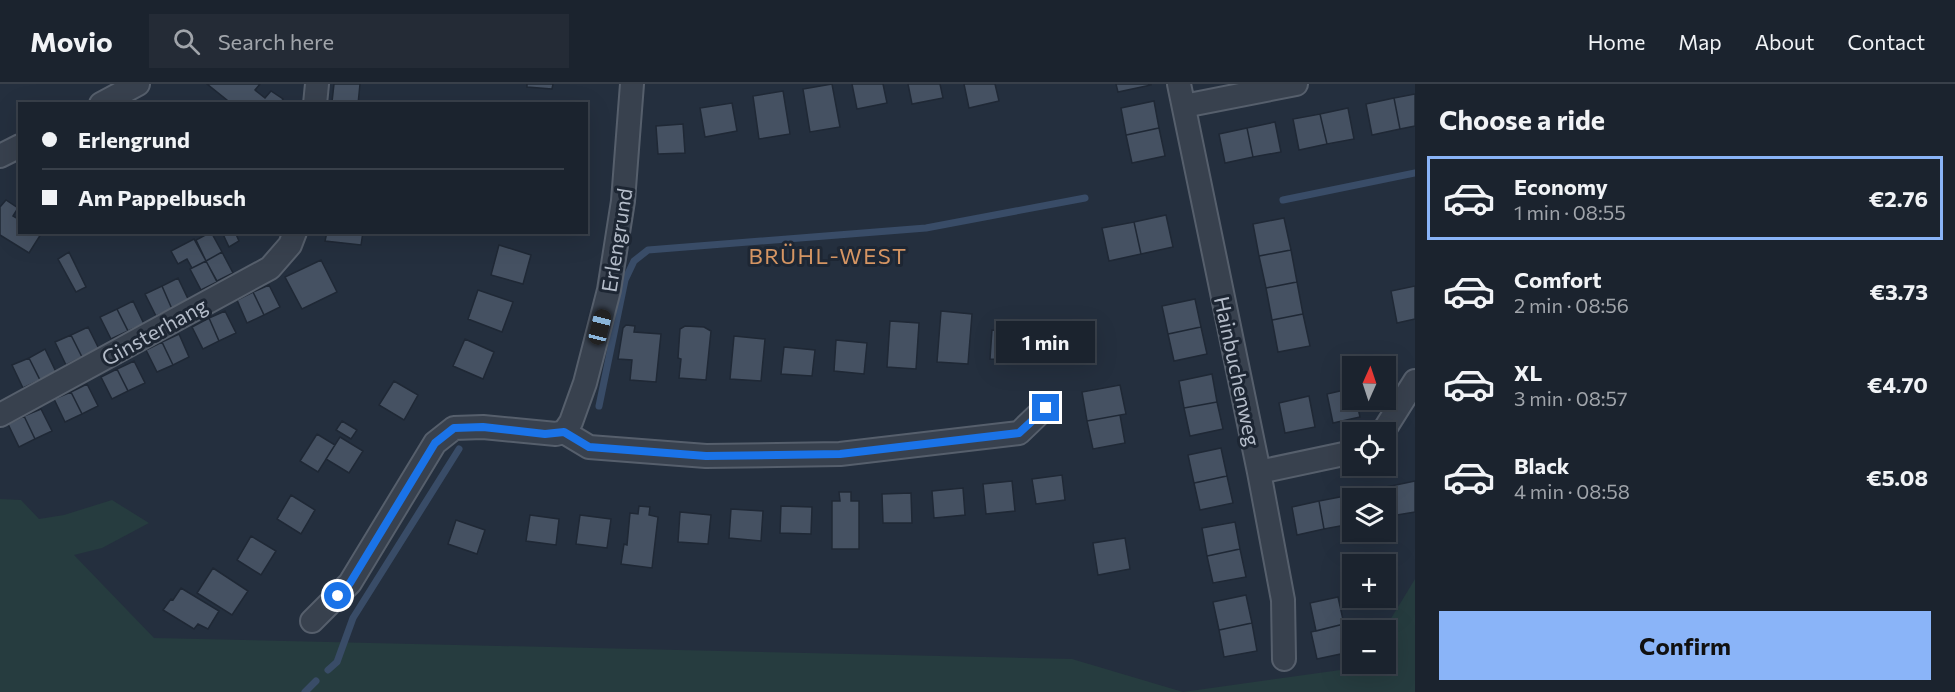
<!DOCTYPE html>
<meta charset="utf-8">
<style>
:root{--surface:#1b232e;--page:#242b36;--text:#f1f3f6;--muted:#a0a4aa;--line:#39404a;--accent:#8ab4f8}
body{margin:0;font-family:Commissioner,sans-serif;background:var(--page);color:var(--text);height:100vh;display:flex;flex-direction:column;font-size:22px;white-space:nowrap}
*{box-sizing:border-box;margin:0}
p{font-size:20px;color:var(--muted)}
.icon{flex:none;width:33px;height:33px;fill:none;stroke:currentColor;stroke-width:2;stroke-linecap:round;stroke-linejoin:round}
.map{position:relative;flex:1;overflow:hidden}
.side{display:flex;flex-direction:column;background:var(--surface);width:540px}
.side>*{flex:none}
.banner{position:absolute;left:18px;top:18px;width:570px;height:132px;border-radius:0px;box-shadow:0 6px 24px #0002,0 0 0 2px var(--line);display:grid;align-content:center;height:132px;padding:0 24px;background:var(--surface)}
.needle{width:39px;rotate:3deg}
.tools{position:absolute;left:1342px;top:272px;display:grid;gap:12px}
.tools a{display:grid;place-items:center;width:54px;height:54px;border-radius:0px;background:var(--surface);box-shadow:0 6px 24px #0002,0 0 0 2px var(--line);font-size:30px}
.end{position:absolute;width:27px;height:27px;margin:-14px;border:8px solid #1a73e8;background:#fff;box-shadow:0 0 0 3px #fff}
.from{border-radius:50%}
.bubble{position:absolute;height:42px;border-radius:0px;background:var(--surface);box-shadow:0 6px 24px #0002,0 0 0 2px var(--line);font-size:20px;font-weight:700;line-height:42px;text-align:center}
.car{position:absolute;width:18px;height:36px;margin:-18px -9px;border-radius:8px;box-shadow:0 0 4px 2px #0007;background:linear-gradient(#222 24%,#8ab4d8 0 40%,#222 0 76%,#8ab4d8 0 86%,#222 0)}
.banner b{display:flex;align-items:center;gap:21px;height:57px;font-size:22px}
.banner b+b{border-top:2px solid var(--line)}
.banner i{width:15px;height:15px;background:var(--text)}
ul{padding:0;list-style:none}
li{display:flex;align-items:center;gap:18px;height:84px;margin:0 12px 9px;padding:0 12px;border:3px solid transparent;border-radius:0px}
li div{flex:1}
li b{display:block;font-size:22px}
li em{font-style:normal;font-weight:700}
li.current{border-color:var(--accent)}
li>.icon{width:54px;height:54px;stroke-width:1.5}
h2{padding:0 24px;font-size:27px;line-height:72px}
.button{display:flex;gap:12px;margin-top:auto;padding:12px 24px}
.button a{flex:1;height:69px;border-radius:0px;background:var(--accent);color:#111;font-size:24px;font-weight:700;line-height:69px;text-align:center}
header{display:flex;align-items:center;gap:36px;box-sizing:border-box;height:84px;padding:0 30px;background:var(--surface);border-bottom:2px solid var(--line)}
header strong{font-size:28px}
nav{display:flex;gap:33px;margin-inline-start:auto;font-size:21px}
.search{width:420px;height:54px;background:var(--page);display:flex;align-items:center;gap:15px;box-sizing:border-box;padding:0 21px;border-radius:0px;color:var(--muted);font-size:22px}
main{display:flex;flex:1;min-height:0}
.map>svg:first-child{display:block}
.green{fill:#263c3f}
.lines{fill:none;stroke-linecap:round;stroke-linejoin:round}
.stream{stroke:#394c67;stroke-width:7}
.building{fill:#455162;stroke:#1f2835;stroke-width:1.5}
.minor-casing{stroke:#565f6c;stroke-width:26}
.minor{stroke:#38414e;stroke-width:22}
.route{stroke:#1a73e8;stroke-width:8}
.labels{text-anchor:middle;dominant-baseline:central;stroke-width:6;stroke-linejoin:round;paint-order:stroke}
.street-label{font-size:21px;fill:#b4bcc9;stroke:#1d2633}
.neighbourhood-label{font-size:22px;letter-spacing:1.5px;fill:#d59563;stroke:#1d2633}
</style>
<header>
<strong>Movio</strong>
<div class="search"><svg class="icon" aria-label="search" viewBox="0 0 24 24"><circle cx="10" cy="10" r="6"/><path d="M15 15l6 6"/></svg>Search here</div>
<nav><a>Home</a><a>Map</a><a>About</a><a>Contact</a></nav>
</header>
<main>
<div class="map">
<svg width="1415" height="608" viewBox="0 0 1415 608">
<rect width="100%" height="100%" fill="#242f3e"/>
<!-- green -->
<path class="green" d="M0 415 21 416 39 435 64 431 112 416 149 439 102 464 74 471 154 554 1072 575 1183 608 1362 583 1365 579H1386V546H1384L1415 495V608H0Z"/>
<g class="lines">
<!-- stream -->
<path class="stream" d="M1283 116 1415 89
M599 322 625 196 634 177 648 166 926 144 1085 114
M328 586 337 578 353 534 459 365
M305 608 316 597"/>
</g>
<!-- building -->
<path class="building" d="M207 0H260L255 6 265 14 271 7 283 15 280 20H232Z
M334 0H360L358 20 332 18Z
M527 0H553L552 5 527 3Z
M832 0 840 43 810 48 803 5Z
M852 0H883L887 19 857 25Z
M908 0H940L943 14 912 20Z
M964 0H995L999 17 969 24Z
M1116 0H1151V1L1118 8Z
M783 7 790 50 759 55 753 12Z
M1415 10V42L1400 45 1394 14Z
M1394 14 1400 45 1372 51 1366 20Z
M1154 17 1159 44 1126 51 1121 24Z
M732 19 737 47 705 53 700 24Z
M1348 24 1354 55 1327 60 1320 30Z
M1320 30 1327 60 1299 66 1293 35Z
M1275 38 1281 68 1253 73 1247 44Z
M683 40 685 69 658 70 656 42Z
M1159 44 1165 72 1132 79 1126 51Z
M1247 44 1253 73 1225 79 1219 50Z
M6 116 18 124 13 132 20 136V148H39L41 150 29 169 0 151V123Z
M1166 131 1173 163 1141 170 1134 138Z
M1284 134 1291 166 1259 172 1253 140Z
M1134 138 1141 170 1109 177 1102 144Z
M211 148 222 168 206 177 196 156Z
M235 148 239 157 229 163 222 148Z
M327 148H363L361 161 325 157Z
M194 155 206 177 192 184 187 175 178 180 171 167Z
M499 161 531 171 523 200 491 191Z
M1291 166 1297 198 1266 204 1259 172Z
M69 168 86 203 76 208 58 175Z
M222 168 233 189 217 197 206 177Z
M321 176 337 208 302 225 285 193Z
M206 177 217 198 201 206 190 185Z
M178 194 189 217 172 225 162 202Z
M1297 198 1303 230 1272 236 1266 204Z
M269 201 280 223 264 231 253 208Z
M162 202 172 225 156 232 145 210Z
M1415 202V235L1397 239 1391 207Z
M478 206 513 218 502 248 468 235Z
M253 208 264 231 247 239 237 216Z
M1195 215 1201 243 1168 250 1162 222Z
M133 217 144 240 128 247 117 225Z
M117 225 128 247 111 255 100 233Z
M225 227 236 249 219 257 209 234Z
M941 227 972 230 968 280 937 278Z
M1303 230 1310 262 1278 268 1272 236Z
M209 234 219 257 203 265 192 243Z
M890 237 919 239 916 285 887 283Z
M626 241 635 242 634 248 661 250 656 298 630 296 632 276 618 275 623 244Z
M685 242 704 243 711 247 706 296 679 294 681 275 678 274 680 245Z
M1092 242 1094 268 1065 270 1063 244Z
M88 243 99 265 82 273 71 251Z
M1201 243 1207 270 1174 277 1168 250Z
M992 246 1023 249 1021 277 990 275Z
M1038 247 1039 279 1021 277 1023 249Z
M179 250 189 273 173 281 162 258Z
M71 251 82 273 66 281 55 258Z
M734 252 765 255 761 297 730 295Z
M465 255 494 268 483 295 453 282Z
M836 256 867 259 864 290 834 287Z
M162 258 173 281 157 288 146 266Z
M784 263 815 266 812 292 781 290Z
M45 265 56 288 40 296 29 274Z
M29 274 40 296 23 304 12 281Z
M134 277 145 299 128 307 117 285Z
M117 285 128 307 112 315 101 293Z
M1212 290 1217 318 1184 324 1179 297Z
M394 297 418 311 404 336 379 321Z
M87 300 98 322 82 330 71 308Z
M1120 301 1126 330 1087 337 1082 308Z
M1353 304V315H1356L1360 333 1333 339 1327 310Z
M71 308 82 330 65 338 54 315Z
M1309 312 1315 343 1285 349 1279 319Z
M1217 318 1223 345 1190 352 1184 324Z
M41 325 52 347 35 355 24 332Z
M1120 331 1125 359 1093 365 1087 337Z
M24 332 35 355 19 363 8 340Z
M342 337 357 346 351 355 336 346Z
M317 350 335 361 318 388 300 377Z
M340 353 363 367 349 389 326 375Z
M1221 364 1227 392 1194 399 1188 371Z
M1062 391 1065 416 1036 420 1032 395Z
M1227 392 1233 419 1200 426 1194 399Z
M1012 397 1015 427 986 430 983 400Z
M1415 397V428L1397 431 1391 402Z
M1391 402 1397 431 1386 434V414H1366L1365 407Z
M963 404 965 431 934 434 932 407Z
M839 408H851V417H859V465H832V417H840Z
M911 409 912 439H883L882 410Z
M291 411 315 426 301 450 277 435Z
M1345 412 1351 440 1324 445 1319 417Z
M1319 417 1324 445 1297 451 1292 423Z
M639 422 650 423 649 431 658 433 652 484 621 480 624 460 627 461 630 429 638 430Z
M781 422 812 423 811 450 780 449Z
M731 425 763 427 761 457 729 454Z
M680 428 711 431 708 460 678 458Z
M530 431 559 435 556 461 526 457Z
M580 431 611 435 607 464 576 460Z
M456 436 485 446 477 470 448 460Z
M1235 438 1240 465 1207 472 1202 444Z
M251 452 276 467 261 491 237 476Z
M1125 454 1130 485 1098 491 1093 459Z
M1240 465 1246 493 1213 499 1207 472Z
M213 484 248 507 232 531 197 509Z
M181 504 219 527 208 545 198 540 194 545 163 526 171 515 173 516Z
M1246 511 1252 539 1219 546 1213 518Z
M1338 513 1344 540 1316 547 1310 519Z
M1252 539 1257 567 1224 573 1219 546Z
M1344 540 1350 568 1317 575 1311 548Z"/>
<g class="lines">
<defs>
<path id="minor" d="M1179 0 1259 388 1283 516 1284 575
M101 20 138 0
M315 20 317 0
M1184 22 1296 0
M0 72 20 62
M0 331 270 184 290 161 295 148
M564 348 589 363 706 372 840 370 1019 349 1045 324
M1383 348 1415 297
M1259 388 1353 368
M312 537 350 499 435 359 454 344 483 343 556 350 564 348 571 338 585 299 609 206 623 117 632 0"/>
</defs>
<!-- minor casing -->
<use href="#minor" class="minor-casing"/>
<!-- minor -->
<use href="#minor" class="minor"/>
</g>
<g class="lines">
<!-- route -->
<path class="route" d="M338 512 350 499 435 359 454 344 483 343 545 350 564 348 589 363 706 372 840 370 1019 349 1046 324"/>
</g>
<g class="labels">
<!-- street labels -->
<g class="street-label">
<text transform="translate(616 156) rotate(-81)">Erlengrund</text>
<text transform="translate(154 247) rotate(-29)">Ginsterhang</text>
<text transform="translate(1238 287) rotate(78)">Hainbuchenweg</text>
</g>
<!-- neighbourhood labels -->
<g class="neighbourhood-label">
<text x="828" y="171">BRÜHL-WEST</text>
</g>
</g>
</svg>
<div class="tools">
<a><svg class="needle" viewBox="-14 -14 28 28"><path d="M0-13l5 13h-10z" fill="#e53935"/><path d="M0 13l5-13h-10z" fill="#a0a4aa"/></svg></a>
<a><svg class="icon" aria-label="locate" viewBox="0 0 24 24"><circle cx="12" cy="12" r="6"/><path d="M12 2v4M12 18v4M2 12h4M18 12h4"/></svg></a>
<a><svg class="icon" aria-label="layers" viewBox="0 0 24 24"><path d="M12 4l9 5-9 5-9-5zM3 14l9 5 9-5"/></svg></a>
<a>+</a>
<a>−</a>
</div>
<i class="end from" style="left:338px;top:512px"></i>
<i class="end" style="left:1046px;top:324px"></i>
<div class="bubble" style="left:996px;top:237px;width:99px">1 min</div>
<i class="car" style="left:600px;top:243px;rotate:14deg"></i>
<div class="banner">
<b><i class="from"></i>Erlengrund</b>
<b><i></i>Am Pappelbusch</b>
</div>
</div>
<section class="side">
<h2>Choose a ride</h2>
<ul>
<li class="current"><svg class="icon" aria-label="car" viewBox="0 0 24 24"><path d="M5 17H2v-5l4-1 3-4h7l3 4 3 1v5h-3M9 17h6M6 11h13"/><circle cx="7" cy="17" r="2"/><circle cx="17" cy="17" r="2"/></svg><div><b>Economy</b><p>1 min · 08:55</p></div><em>€2.76</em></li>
<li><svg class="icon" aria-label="car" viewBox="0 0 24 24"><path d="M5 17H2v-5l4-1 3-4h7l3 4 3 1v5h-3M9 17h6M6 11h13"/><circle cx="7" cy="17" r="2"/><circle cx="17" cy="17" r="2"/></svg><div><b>Comfort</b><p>2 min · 08:56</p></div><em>€3.73</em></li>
<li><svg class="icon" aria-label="car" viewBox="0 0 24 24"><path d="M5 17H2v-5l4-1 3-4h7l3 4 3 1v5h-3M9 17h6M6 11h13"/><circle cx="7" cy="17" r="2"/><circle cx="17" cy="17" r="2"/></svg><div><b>XL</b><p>3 min · 08:57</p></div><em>€4.70</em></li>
<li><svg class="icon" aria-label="car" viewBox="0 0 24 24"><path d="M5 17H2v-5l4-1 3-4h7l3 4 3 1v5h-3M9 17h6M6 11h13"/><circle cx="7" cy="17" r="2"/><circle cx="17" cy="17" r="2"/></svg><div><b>Black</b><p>4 min · 08:58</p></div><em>€5.08</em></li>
</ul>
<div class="button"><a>Confirm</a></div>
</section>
</main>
